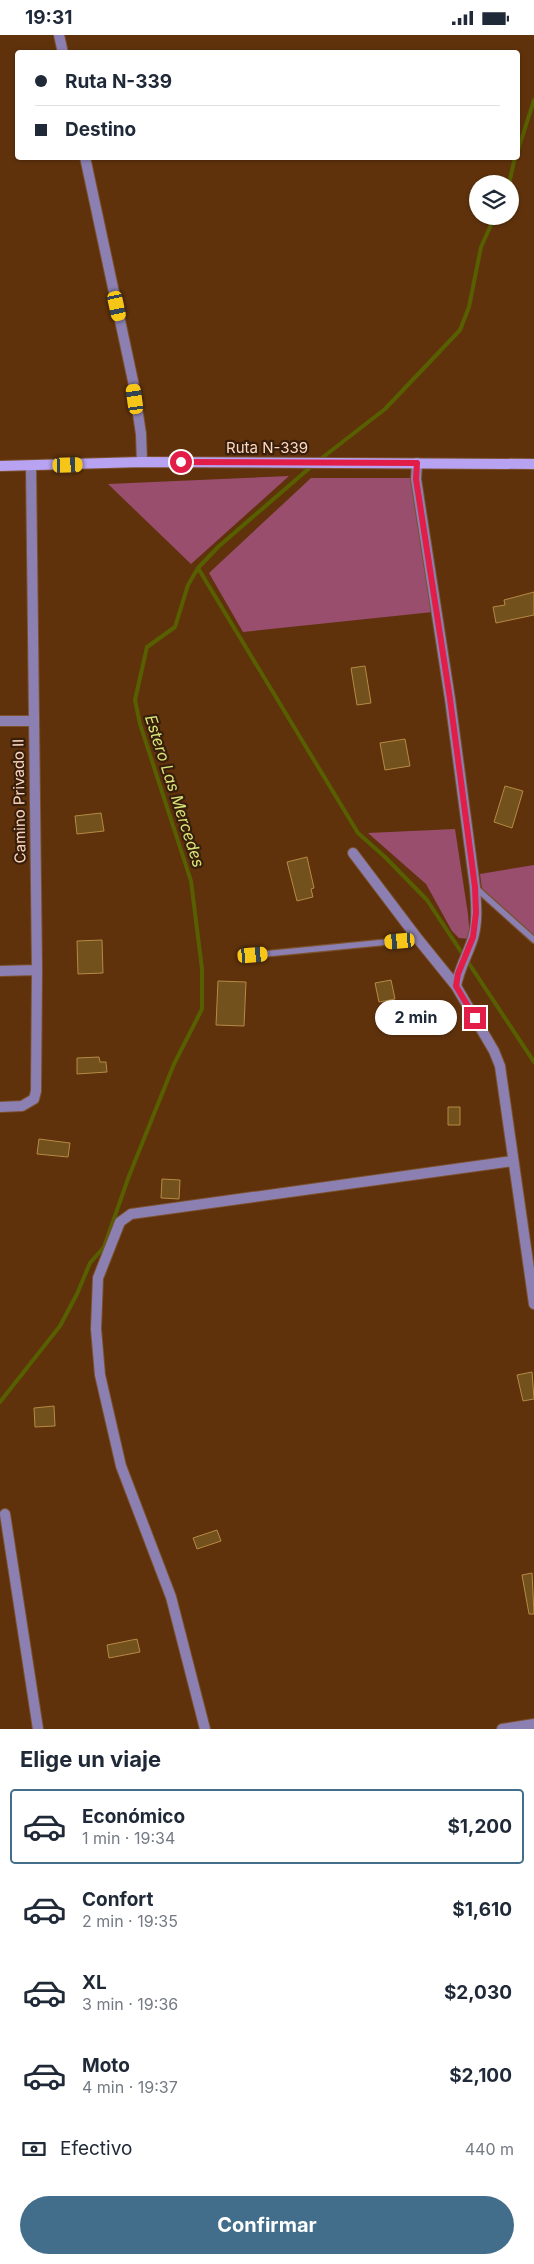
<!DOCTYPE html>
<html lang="es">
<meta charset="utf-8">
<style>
:root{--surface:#fff;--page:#f6f6f7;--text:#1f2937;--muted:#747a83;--line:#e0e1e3;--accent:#426e8c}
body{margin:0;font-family:Inter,sans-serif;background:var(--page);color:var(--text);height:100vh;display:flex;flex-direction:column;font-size:19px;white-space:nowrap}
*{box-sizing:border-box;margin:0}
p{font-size:16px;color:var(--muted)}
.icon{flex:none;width:28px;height:28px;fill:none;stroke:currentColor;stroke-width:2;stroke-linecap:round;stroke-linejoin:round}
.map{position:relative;height:1694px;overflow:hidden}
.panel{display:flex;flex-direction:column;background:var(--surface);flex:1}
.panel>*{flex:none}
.top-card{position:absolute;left:15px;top:15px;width:505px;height:110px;border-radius:5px;box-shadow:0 1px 4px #0004;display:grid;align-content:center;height:110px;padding:0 20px;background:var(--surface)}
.tools{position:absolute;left:469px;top:140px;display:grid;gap:10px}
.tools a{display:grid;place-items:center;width:50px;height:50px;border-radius:50%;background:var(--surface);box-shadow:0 1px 4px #0004;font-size:25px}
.end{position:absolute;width:22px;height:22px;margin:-11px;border:6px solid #e11d48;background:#fff;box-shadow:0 0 0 2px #fff}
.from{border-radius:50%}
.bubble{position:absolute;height:35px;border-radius:18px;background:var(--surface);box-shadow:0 1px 4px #0004;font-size:16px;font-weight:700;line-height:35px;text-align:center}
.car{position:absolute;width:15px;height:30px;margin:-15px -8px;border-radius:6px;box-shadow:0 0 4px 1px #0007;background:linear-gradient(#f5c518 24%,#345 0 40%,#f5c518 0 76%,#345 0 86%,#f5c518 0)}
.top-card b{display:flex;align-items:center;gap:18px;height:48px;font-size:19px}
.top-card b+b{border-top:1px solid var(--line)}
.top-card i{width:12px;height:12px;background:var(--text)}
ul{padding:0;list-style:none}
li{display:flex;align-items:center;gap:15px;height:75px;margin:0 10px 8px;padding:0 10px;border:2px solid transparent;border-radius:5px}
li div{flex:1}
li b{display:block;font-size:19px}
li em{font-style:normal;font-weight:700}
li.current{border-color:var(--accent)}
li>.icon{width:45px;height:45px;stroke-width:1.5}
h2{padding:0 20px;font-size:22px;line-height:60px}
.pay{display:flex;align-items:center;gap:12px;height:55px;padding:0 20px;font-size:19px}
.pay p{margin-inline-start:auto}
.action{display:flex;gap:10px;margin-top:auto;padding:10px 20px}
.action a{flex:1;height:58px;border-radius:30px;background:var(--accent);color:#fff;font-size:20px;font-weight:700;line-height:58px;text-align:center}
.status{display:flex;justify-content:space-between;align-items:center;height:35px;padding:0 25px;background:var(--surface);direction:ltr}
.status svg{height:14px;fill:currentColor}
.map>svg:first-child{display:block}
.forest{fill:#994e6d}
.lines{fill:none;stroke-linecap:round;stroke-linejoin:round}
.stream{stroke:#575f00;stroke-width:4}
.building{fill:#72511c;stroke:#b68945}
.lane-casing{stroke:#7b502c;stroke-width:8}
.street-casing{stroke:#7b502c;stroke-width:12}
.secondary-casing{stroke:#7b502c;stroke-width:12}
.lane{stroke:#8c80b2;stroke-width:5.5}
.street{stroke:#8c80b2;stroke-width:10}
.secondary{stroke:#b8a3f2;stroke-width:10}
.route{stroke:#e11d48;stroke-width:6}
.labels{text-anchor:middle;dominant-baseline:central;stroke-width:4.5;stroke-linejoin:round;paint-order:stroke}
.street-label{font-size:15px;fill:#fbd7c0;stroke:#391f0b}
.water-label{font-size:16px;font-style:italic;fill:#d7e677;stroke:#391f0b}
</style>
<div class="status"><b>19:31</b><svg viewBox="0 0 49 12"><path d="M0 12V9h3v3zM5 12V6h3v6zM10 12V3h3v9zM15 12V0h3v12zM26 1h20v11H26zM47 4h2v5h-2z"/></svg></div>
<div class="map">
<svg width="534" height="1694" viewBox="0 0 534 1694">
<rect width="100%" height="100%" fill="#5f320c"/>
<!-- forest -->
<path class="forest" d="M289 441 191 529 108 449Z
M311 443H415L433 577 243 597 209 538Z
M455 794 468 879 470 904 459 903 452 896 426 849 368 798Z
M534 830V909L483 862 480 839Z"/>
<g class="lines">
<!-- stream -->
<path class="stream" d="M518 115 534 65
M509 149 515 122
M318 426 385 374 460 295 469 272 481 212 495 181
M198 533 358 798 385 822 427 865 534 1027
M0 1367 60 1291 77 1259 90 1228 104 1212 129 1141 174 1029 202 974V934L191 846 140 689 135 665 147 612 175 592 188 550 198 533 218 512 313 430"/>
</g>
<!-- building -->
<path class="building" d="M534 557V580L496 588 493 572 505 570 504 565Z
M365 631 371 668 357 670 351 633Z
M405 704 410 731 385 735 380 708Z
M505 751 523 756 512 793 494 787Z
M101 778 104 796 77 799 75 781Z
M307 822 314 853 311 854 313 862 297 866 287 827Z
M102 905 103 938 78 939 77 906Z
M391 945 395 964 379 967 375 948Z
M218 946 246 947 244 991 216 990Z
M99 1022 100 1027H106L107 1037 77 1039V1023Z
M448 1072H460V1090H448Z
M39 1104 70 1108 68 1122 37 1119Z
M162 1144 180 1145 179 1164 161 1163Z
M532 1337 534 1364 523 1366 517 1340Z
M54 1371 55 1391 35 1392 34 1373Z
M217 1495 221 1506 197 1514 193 1503Z
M532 1538 534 1579H529L522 1540Z
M137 1604 140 1617 109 1623 107 1610Z"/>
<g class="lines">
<defs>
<path id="lane" d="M476 853 534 905
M253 920 418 904"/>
<path id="street" d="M59 0 63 18
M85 122 133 346 141 399 142 427
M417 428 416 444 450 664 475 852C476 868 478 886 473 903 468 919 459 934 456 951L494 1016 500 1031 534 1269
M0 686H33
M353 818 418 904 456 951
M0 936 37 935
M0 1072 22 1071 34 1064 36 1056 37 935 31 431
M5 1479 38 1694
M205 1694 171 1562 121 1431 100 1340 96 1294 98 1243 120 1187 131 1179 513 1126
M502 1694 534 1689"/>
<path id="secondary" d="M0 431 142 427 534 429"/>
</defs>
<!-- lane casing -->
<use href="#lane" class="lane-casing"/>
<!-- street casing -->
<use href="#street" class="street-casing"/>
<!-- secondary casing -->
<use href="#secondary" class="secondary-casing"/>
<!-- lane -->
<use href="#lane" class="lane"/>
<!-- street -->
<use href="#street" class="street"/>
<!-- secondary -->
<use href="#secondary" class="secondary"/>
</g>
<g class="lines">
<!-- route -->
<path class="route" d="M181 427 417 428 416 444 450 664 475 852 476 878 473 902 458 939 456 951 475 983"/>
</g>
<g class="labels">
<!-- street labels -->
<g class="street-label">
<text x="267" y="412">Ruta N-339</text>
<text transform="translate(19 766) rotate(-91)">Camino Privado II</text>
</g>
<!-- water labels -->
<g class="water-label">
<text transform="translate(175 756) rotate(72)">Estero Las Mercedes</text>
</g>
</g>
</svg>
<div class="tools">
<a><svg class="icon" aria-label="layers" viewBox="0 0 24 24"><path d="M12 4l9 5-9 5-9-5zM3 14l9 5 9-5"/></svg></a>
</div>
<i class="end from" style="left:181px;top:427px"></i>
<i class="end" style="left:475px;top:983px"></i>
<div class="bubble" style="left:375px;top:965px;width:82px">2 min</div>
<i class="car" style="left:117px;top:271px;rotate:168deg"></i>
<i class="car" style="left:135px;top:364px;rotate:352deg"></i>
<i class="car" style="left:68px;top:430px;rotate:88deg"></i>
<i class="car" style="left:400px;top:906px;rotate:265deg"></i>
<i class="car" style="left:253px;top:920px;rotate:85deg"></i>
<div class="top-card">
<b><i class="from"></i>Ruta N-339</b>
<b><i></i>Destino</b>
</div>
</div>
<section class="panel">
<h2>Elige un viaje</h2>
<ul>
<li class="current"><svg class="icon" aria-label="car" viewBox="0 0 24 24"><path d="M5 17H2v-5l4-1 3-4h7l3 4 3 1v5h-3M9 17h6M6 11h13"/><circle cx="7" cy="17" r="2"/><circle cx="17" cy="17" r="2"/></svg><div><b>Económico</b><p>1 min · 19:34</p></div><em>$1,200</em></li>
<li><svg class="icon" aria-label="car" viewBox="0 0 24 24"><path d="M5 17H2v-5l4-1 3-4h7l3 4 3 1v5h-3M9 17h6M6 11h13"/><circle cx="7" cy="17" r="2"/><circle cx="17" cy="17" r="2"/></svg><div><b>Confort</b><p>2 min · 19:35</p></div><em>$1,610</em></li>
<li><svg class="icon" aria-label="car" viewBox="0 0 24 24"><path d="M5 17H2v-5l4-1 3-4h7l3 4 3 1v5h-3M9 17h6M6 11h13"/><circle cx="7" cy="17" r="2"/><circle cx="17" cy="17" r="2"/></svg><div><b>XL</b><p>3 min · 19:36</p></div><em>$2,030</em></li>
<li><svg class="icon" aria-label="car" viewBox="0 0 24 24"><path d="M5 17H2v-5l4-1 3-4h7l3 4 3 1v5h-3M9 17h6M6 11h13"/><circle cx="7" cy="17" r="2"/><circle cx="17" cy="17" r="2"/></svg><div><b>Moto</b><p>4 min · 19:37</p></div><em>$2,100</em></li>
</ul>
<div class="pay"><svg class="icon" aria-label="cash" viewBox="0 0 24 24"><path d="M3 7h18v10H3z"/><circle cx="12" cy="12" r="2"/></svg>Efectivo<p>440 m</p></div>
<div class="action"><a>Confirmar</a></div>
</section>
